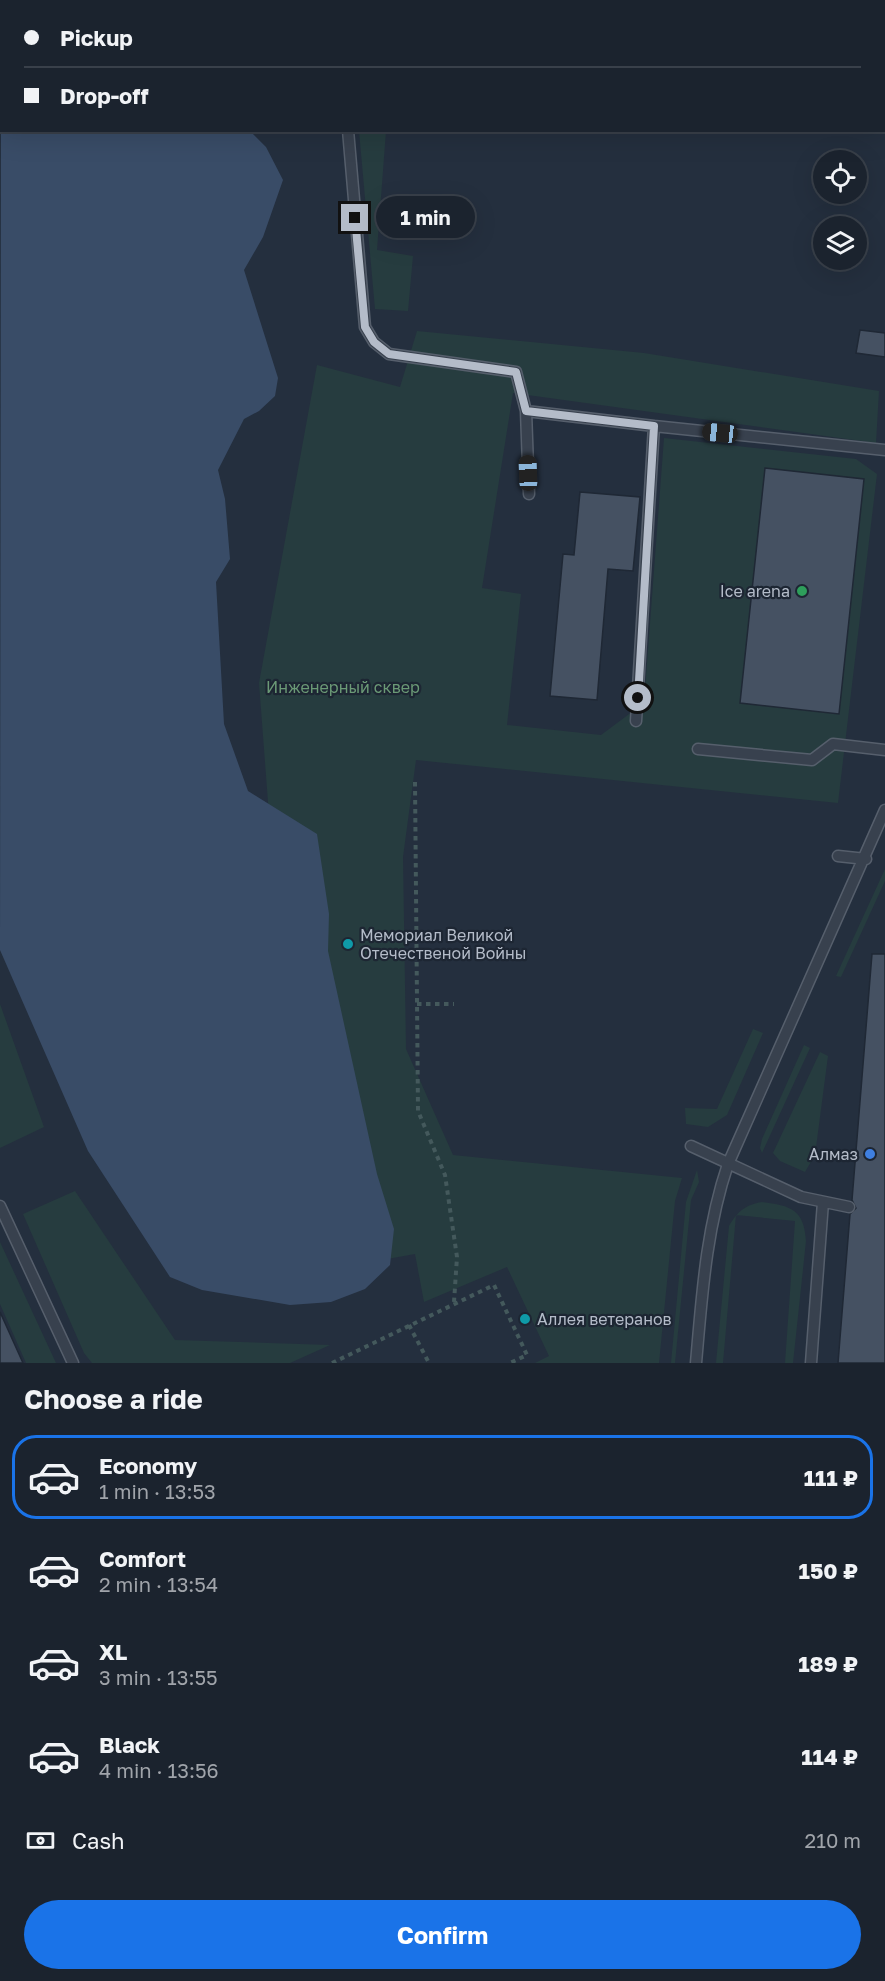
<!DOCTYPE html>
<meta charset="utf-8">
<style>
:root{--surface:#1b232e;--page:#282f3a;--text:#f1f3f6;--muted:#a0a4aa;--line:#39404a;--accent:#1a73e8}
body{margin:0;font-family:"Golos Text",sans-serif;background:var(--page);color:var(--text);height:100vh;display:flex;flex-direction:column;font-size:22px;white-space:nowrap}
*{box-sizing:border-box;margin:0}
p{font-size:20px;color:var(--muted)}
.icon{flex:none;width:33px;height:33px;fill:none;stroke:currentColor;stroke-width:2;stroke-linecap:round;stroke-linejoin:round}
.map{position:relative;height:1363px;overflow:hidden}
.side{display:flex;flex-direction:column;background:var(--surface);flex:1}
.side>*{flex:none}
.guide{position:absolute;left:0px;top:0px;width:885px;height:132px;box-shadow:0 6px 24px #0002,0 0 0 2px var(--line);display:grid;align-content:center;height:132px;padding:0 24px;background:var(--surface)}
.fabs{position:absolute;left:813px;top:150px;display:grid;gap:12px}
.fabs a{display:grid;place-items:center;width:54px;height:54px;border-radius:50%;background:var(--surface);box-shadow:0 6px 24px #0002,0 0 0 2px var(--line);font-size:30px}
.end{position:absolute;width:27px;height:27px;margin:-14px;border:8px solid #b4bcc9;background:#111;box-shadow:0 0 0 3px #111}
.from{border-radius:50%}
.bubble{position:absolute;height:42px;border-radius:21px;background:var(--surface);box-shadow:0 6px 24px #0002,0 0 0 2px var(--line);font-size:20px;font-weight:700;line-height:42px;text-align:center}
.car{position:absolute;width:18px;height:36px;margin:-18px -9px;border-radius:8px;box-shadow:0 0 4px 2px #0007;background:linear-gradient(#222 24%,#8ab4d8 0 40%,#222 0 76%,#8ab4d8 0 86%,#222 0)}
.guide b{display:flex;align-items:center;gap:21px;height:57px;font-size:22px}
.guide b+b{border-top:2px solid var(--line)}
.guide i{width:15px;height:15px;background:var(--text)}
ul{padding:0;list-style:none}
li{display:flex;align-items:center;gap:18px;height:84px;margin:0 12px 9px;padding:0 12px;border:3px solid transparent;border-radius:24px}
li div{flex:1}
li b{display:block;font-size:22px}
li em{font-style:normal;font-weight:700}
li.active{border-color:var(--accent)}
li>.icon{width:54px;height:54px;stroke-width:1.5}
h2{padding:0 24px;font-size:27px;line-height:72px}
.pay{display:flex;align-items:center;gap:15px;height:66px;padding:0 24px;font-size:22px}
.pay p{margin-inline-start:auto}
.action{display:flex;gap:12px;margin-top:auto;padding:12px 24px}
.action a{flex:1;height:69px;border-radius:36px;background:var(--accent);color:#fff;font-size:24px;font-weight:700;line-height:69px;text-align:center}
.map>svg:first-child{display:block}
.green{fill:#263c3f}
.water{fill:#394c67}
.building{fill:#455162;stroke:#1f2835;stroke-width:1.5}
.lines{fill:none;stroke-linecap:round;stroke-linejoin:round}
.service-casing{stroke:#565f6c;stroke-width:13}
.tertiary-casing{stroke:#565f6c;stroke-width:26}
.path{stroke:#44595c;stroke-width:4;stroke-dasharray:4.5 4.5;stroke-linecap:butt}
.service{stroke:#38414e;stroke-width:10}
.tertiary{stroke:#38414e;stroke-width:24}
.route{stroke:#b4bcc9;stroke-width:8}
.leisure-dot{fill:#2e9e5b;stroke:#1d2633;stroke-width:2}
.culture-dot{fill:#0f9aa8;stroke:#1d2633;stroke-width:2}
.shop-dot{fill:#3f7fe0;stroke:#1d2633;stroke-width:2}
.labels{text-anchor:middle;dominant-baseline:central;stroke-width:4.5;stroke-linejoin:round;paint-order:stroke}
.poi-label{font-size:16px;fill:#b4bcc9;stroke:#1d2633;text-anchor:end}
.park-label{font-size:16px;fill:#6b9a76;stroke:#1d2633}
</style>
<div class="map">
<svg width="885" height="1363" viewBox="0 0 885 1363">
<rect width="100%" height="100%" fill="#242f3e"/>
<!-- green -->
<path class="green" d="M359 131H386L377 250 413 256 408 311 375 309Z
M417 331 644 353 879 391 876 443 513 393 482 588 521 594 507 725 601 735 644 703 664 438 856 459 877 474 838 803 416 760 403 857 406 1049 453 1155 682 1178 675 1201 659 1363H535L549 1356 507 1267 424 1302 415 1254 354 1265 287 1053 259 683 317 365 400 387Z
M885 869V881L841 977 836 976Z
M0 1004 44 1127 0 1148Z
M753 1029 763 1033 727 1115 708 1127 686 1124 685 1108 717 1109Z
M804 1045 810 1048 762 1153 760 1148 762 1139Z
M820 1052 828 1056 815 1155 805 1172 780 1161 773 1153Z
M697 1170 699 1182 691 1200 675 1363H671L686 1202Z
M75 1191 175 1340 330 1345 290 1363H92L84 1353 23 1214Z
M762 1202C791 1206 804 1209 806 1241L793 1363H785L795 1221 736 1215 723 1363H716L729 1226C738 1211 745 1205 762 1202Z
M0 1242 56 1363H26L0 1304Z"/>
<!-- water -->
<path class="water" d="M1 100 2 130 250 131 266 147 283 180 263 237 244 270 278 378 275 396 259 411 244 419 218 470 225 499 230 559 216 582 224 724 248 791 317 834 329 914 328 951 377 1174 394 1229 390 1265 365 1289 331 1302 290 1305 202 1290 170 1277 88 1151 0 950Z"/>
<!-- building -->
<path class="building" d="M860 330 885 333V357L856 353Z
M765 468 864 479 839 714 740 703Z
M580 492 640 497 633 571 608 569 597 700 550 696 563 554 574 555Z
M872 954H885V1363H838L850 1214 856 1208 852 1200Z
M0 1312 23 1363H0Z"/>
<g class="lines">
<defs>
<path id="service" d="M35 2V0
M712 2V0
M348 130 365 327 374 342 389 354 516 372 526 411 529 494
M526 411 654 426
M636 721 654 426 885 450
M698 749 812 760 833 744 885 750
M838 856 866 859
M691 1146 801 1197 849 1207
M0 1206 73 1363
M696 1363C702 1295 706 1229 728 1164L885 810
M811 1363 823 1202"/>
<path id="tertiary" d="M0 9H2
M884 19H885"/>
</defs>
<!-- service casing -->
<use href="#service" class="service-casing"/>
<!-- tertiary casing -->
<use href="#tertiary" class="tertiary-casing"/>
<!-- path -->
<path class="path" d="M0 49H2
M884 49H885
M415 782 418 1111 445 1175 457 1257 454 1302
M417 1004H454
M409 1325 429 1363
M332 1363 494 1285 527 1355 510 1363"/>
<!-- service -->
<use href="#service" class="service"/>
<!-- tertiary -->
<use href="#tertiary" class="tertiary"/>
</g>
<g class="lines">
<!-- route -->
<path class="route" d="M355 218 365 327 374 342 389 354 516 372 526 411 654 426 638 698"/>
</g>
<!-- markers -->
<circle class="leisure-dot" cx="802" cy="591" r="6"/>
<g class="culture-dot">
<circle cx="348" cy="944" r="6"/>
<circle cx="525" cy="1319" r="6"/>
</g>
<circle class="shop-dot" cx="870" cy="1154" r="6"/>
<g class="labels">
<!-- poi labels -->
<g class="poi-label">
<text x="790" y="591">Ice arena</text>
<text x="360" y="935" text-anchor="start">Мемориал Великой<tspan x="360" dy="18">Отечественой Войны</tspan></text>
<text x="858" y="1154">Алмаз</text>
<text x="537" y="1319" text-anchor="start">Аллея ветеранов</text>
</g>
<!-- park labels -->
<g class="park-label">
<text x="343" y="687">Инженерный сквер</text>
</g>
</g>
</svg>
<div class="fabs">
<a><svg class="icon" aria-label="locate" viewBox="0 0 24 24"><circle cx="12" cy="12" r="6"/><path d="M12 2v4M12 18v4M2 12h4M18 12h4"/></svg></a>
<a><svg class="icon" aria-label="layers" viewBox="0 0 24 24"><path d="M12 4l9 5-9 5-9-5zM3 14l9 5 9-5"/></svg></a>
</div>
<i class="end from" style="left:638px;top:698px"></i>
<i class="end" style="left:355px;top:218px"></i>
<div class="bubble" style="left:376px;top:196px;width:99px">1 min</div>
<i class="car" style="left:720px;top:433px;rotate:276deg"></i>
<i class="car" style="left:528px;top:473px;rotate:358deg"></i>
<div class="guide">
<b><i class="from"></i>Pickup</b>
<b><i></i>Drop-off</b>
</div>
</div>
<section class="side">
<h2>Choose a ride</h2>
<ul>
<li class="active"><svg class="icon" aria-label="car" viewBox="0 0 24 24"><path d="M5 17H2v-5l4-1 3-4h7l3 4 3 1v5h-3M9 17h6M6 11h13"/><circle cx="7" cy="17" r="2"/><circle cx="17" cy="17" r="2"/></svg><div><b>Economy</b><p>1 min · 13:53</p></div><em>111 ₽</em></li>
<li><svg class="icon" aria-label="car" viewBox="0 0 24 24"><path d="M5 17H2v-5l4-1 3-4h7l3 4 3 1v5h-3M9 17h6M6 11h13"/><circle cx="7" cy="17" r="2"/><circle cx="17" cy="17" r="2"/></svg><div><b>Comfort</b><p>2 min · 13:54</p></div><em>150 ₽</em></li>
<li><svg class="icon" aria-label="car" viewBox="0 0 24 24"><path d="M5 17H2v-5l4-1 3-4h7l3 4 3 1v5h-3M9 17h6M6 11h13"/><circle cx="7" cy="17" r="2"/><circle cx="17" cy="17" r="2"/></svg><div><b>XL</b><p>3 min · 13:55</p></div><em>189 ₽</em></li>
<li><svg class="icon" aria-label="car" viewBox="0 0 24 24"><path d="M5 17H2v-5l4-1 3-4h7l3 4 3 1v5h-3M9 17h6M6 11h13"/><circle cx="7" cy="17" r="2"/><circle cx="17" cy="17" r="2"/></svg><div><b>Black</b><p>4 min · 13:56</p></div><em>114 ₽</em></li>
</ul>
<div class="pay"><svg class="icon" aria-label="cash" viewBox="0 0 24 24"><path d="M3 7h18v10H3z"/><circle cx="12" cy="12" r="2"/></svg>Cash<p>210 m</p></div>
<div class="action"><a>Confirm</a></div>
</section>
